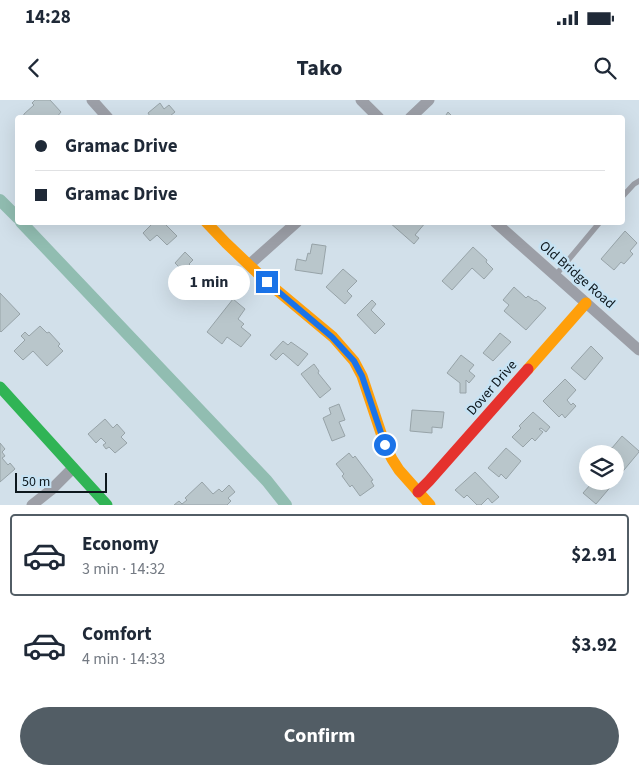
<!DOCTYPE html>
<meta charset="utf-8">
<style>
:root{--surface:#fff;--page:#f6f6f7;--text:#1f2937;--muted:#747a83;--line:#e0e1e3;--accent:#525d65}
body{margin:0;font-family:"Source Sans 3",sans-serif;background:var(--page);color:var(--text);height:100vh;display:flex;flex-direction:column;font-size:19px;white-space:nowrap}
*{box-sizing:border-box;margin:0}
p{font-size:16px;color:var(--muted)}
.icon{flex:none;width:28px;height:28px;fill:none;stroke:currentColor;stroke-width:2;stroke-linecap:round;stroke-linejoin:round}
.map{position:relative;height:405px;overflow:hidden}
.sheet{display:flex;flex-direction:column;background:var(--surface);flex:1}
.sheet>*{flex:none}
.guide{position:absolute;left:15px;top:15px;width:610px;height:110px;border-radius:5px;box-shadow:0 5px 20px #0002;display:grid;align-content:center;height:110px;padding:0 20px;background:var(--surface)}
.controls{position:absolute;left:579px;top:345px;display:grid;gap:10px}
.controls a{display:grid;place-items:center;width:45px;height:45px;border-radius:50%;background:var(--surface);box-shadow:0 5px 20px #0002;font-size:25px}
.scale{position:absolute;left:15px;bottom:12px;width:92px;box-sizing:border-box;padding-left:5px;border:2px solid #0d171d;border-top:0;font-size:14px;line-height:18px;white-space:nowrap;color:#0d171d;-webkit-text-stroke:4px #c7e3f4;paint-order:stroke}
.end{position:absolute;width:22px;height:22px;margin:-11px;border:6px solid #1a73e8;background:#fff;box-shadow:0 0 0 2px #fff}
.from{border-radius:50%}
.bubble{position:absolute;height:35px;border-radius:18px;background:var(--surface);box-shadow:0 5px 20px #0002;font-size:16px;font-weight:700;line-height:35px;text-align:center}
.guide b{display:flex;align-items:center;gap:18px;height:48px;font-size:19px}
.guide b+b{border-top:1px solid var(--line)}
.guide i{width:12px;height:12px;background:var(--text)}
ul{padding:9px 0 0;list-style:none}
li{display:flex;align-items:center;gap:15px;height:82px;margin:0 10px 8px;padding:0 10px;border:2px solid transparent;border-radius:5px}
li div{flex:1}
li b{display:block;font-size:19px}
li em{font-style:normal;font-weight:700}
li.current{border-color:var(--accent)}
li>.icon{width:45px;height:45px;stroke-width:1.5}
.primary-button{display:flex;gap:10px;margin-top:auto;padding:10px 20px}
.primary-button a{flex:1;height:58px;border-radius:30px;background:var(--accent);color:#fff;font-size:20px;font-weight:700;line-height:58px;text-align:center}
.status{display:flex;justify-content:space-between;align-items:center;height:35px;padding:0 25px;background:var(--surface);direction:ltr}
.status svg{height:14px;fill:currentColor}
header{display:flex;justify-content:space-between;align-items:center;height:65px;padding:0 20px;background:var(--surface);font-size:22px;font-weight:700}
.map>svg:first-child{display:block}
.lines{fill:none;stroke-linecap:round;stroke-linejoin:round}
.canal{stroke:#91bdb1;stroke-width:12}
.building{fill:#b9c6cb;stroke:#97a3a8}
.lane{stroke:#9c9fa7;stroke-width:5.5}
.street{stroke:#9c9fa7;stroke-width:11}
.fast{stroke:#30b455;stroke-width:11}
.slow{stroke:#ff9f0a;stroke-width:11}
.jam{stroke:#e5322d;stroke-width:11}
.route{stroke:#1a73e8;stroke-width:6}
.labels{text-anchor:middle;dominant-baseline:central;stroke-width:5;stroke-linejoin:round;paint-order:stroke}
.street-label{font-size:14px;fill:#0d171d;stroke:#c7e3f4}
</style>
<div class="status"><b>14:28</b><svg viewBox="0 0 49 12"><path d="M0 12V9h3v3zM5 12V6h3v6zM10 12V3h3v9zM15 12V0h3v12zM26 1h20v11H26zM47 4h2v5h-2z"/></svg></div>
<header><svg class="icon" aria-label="back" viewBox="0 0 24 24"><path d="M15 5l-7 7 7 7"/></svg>Tako<svg class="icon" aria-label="search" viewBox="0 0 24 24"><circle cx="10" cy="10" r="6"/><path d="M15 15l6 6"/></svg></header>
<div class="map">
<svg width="639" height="405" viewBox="0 0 639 405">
<rect width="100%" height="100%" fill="#d2e0ea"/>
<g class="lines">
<!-- canal -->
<path class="canal" d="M0 100 18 118
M21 122 267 381 286 405"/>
</g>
<!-- building -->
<path class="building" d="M35 0H50L61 12 56 18H23L24 14 34 5 32 3Z
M160 3 164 9 169 5 175 12 170 16 171 18H151L148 13Z
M448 12 454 18H444Z
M154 122H167L166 125 177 136 167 145 157 135 150 141 143 133Z
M389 122H426L415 135 419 138 414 144Z
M625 131 637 143 630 151 633 154 624 164 621 162 614 170 601 159Z
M312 144 326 146 322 174 295 170 297 159 306 161 308 153 310 154Z
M473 147 487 160 486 162 493 169 484 179 472 168 452 190 442 181Z
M185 152 193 160 189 164 199 174 197 177 204 183 194 193 188 187 183 192 172 181 183 171 175 163Z
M343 169 357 181 347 191 352 196 345 204 326 187Z
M514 187 526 198 528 196 535 201 536 200 546 208 526 230 504 211 509 205 503 200Z
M0 193 20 214 1 232 0 231Z
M233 199 245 209 238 219 244 224 241 227 251 235 241 247 227 237 222 244 207 232Z
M372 200 376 204 371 210 385 224 375 234 357 215Z
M40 226 47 233 49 232 60 244 58 246 63 251 47 266 33 251 23 260 14 251 25 240 21 236 25 232 29 236Z
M500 233 511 242 493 261 483 253Z
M283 241 288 245 291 242 308 254 298 266 283 253 276 260 270 255Z
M591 246 603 258 585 280 571 268Z
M461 255 474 265 469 271 475 276 469 283 466 280V293H460V283L447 273Z
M314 264 319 271 318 273 331 289 320 298 301 274Z
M565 279 576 290 567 300 571 305 573 303 576 306 565 318 562 314 559 317 543 301Z
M339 304 345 320 339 322 345 336 332 341 323 318 331 314 329 308Z
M412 310 444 312 442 328 432 327V333L410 331Z
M533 312 550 327 546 332 541 328 539 329 543 332 535 341 532 338 523 347 512 337 521 328 519 326Z
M105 319 113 328 117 324 125 333 121 337 127 343 115 353 109 347 106 349 103 345 106 343 101 338 96 343 88 334Z
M622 336 639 351V352L619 376 615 373V354H605L611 347 612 348Z
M0 343 5 349 2 352 5 356 2 358 8 365 10 363 15 369 0 382Z
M506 348 521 361 506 379 501 374 499 377 488 368Z
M349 353 353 358 355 356 373 380 371 381 374 386 360 396 352 385 350 387 342 376 344 374 336 364Z
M475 372 499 397 492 403 488 398 481 405H477L467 395 464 398 455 390Z
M588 378V381H611L613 384 596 404 583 393 591 384 585 380Z
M202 382 213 394 219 389 222 392 229 385 235 392 228 398 231 401 227 405H174L179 401 182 404 187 400 185 398Z"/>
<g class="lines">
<!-- lane -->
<path class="lane" d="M622 97 634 84 639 81
M555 176 600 122"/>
<!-- street -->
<path class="street" d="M92 0 108 18
M361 0 379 18
M410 18 429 0
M495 122 639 250
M250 164 297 122
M32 405 51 390 73 368"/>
<!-- fast -->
<path class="fast" d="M0 287 107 405"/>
<!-- slow -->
<path class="slow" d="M206 122 226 143 267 182 333 237 354 261 362 276 385 345 392 359 399 370 430 405
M528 269 586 203"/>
<!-- jam -->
<path class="jam" d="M418 392 429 381 528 269"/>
</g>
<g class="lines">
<!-- route -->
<path class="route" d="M267 182 332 237 354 261 362 276 385 345"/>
</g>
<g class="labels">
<!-- street labels -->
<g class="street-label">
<text transform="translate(577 175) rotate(41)">Old Bridge Road</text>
<text transform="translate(492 288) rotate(-49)">Dover Drive</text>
</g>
</g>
</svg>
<div class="controls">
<a><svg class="icon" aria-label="layers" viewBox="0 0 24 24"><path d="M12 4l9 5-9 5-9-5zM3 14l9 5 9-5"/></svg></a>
</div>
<div class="scale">50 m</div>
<i class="end from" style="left:385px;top:345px"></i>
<i class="end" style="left:267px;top:182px"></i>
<div class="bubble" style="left:168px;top:165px;width:82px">1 min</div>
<div class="guide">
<b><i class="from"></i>Gramac Drive</b>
<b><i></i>Gramac Drive</b>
</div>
</div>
<section class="sheet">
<ul>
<li class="current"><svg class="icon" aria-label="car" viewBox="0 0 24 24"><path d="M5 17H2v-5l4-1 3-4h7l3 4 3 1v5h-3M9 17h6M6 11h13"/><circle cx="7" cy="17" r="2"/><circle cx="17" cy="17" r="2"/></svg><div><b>Economy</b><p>3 min · 14:32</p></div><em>$2.91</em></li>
<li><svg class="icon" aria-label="car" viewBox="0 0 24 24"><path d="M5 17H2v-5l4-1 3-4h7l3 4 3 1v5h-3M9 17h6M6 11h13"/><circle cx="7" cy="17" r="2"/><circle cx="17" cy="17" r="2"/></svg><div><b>Comfort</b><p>4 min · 14:33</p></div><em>$3.92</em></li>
</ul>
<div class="primary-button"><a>Confirm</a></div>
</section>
